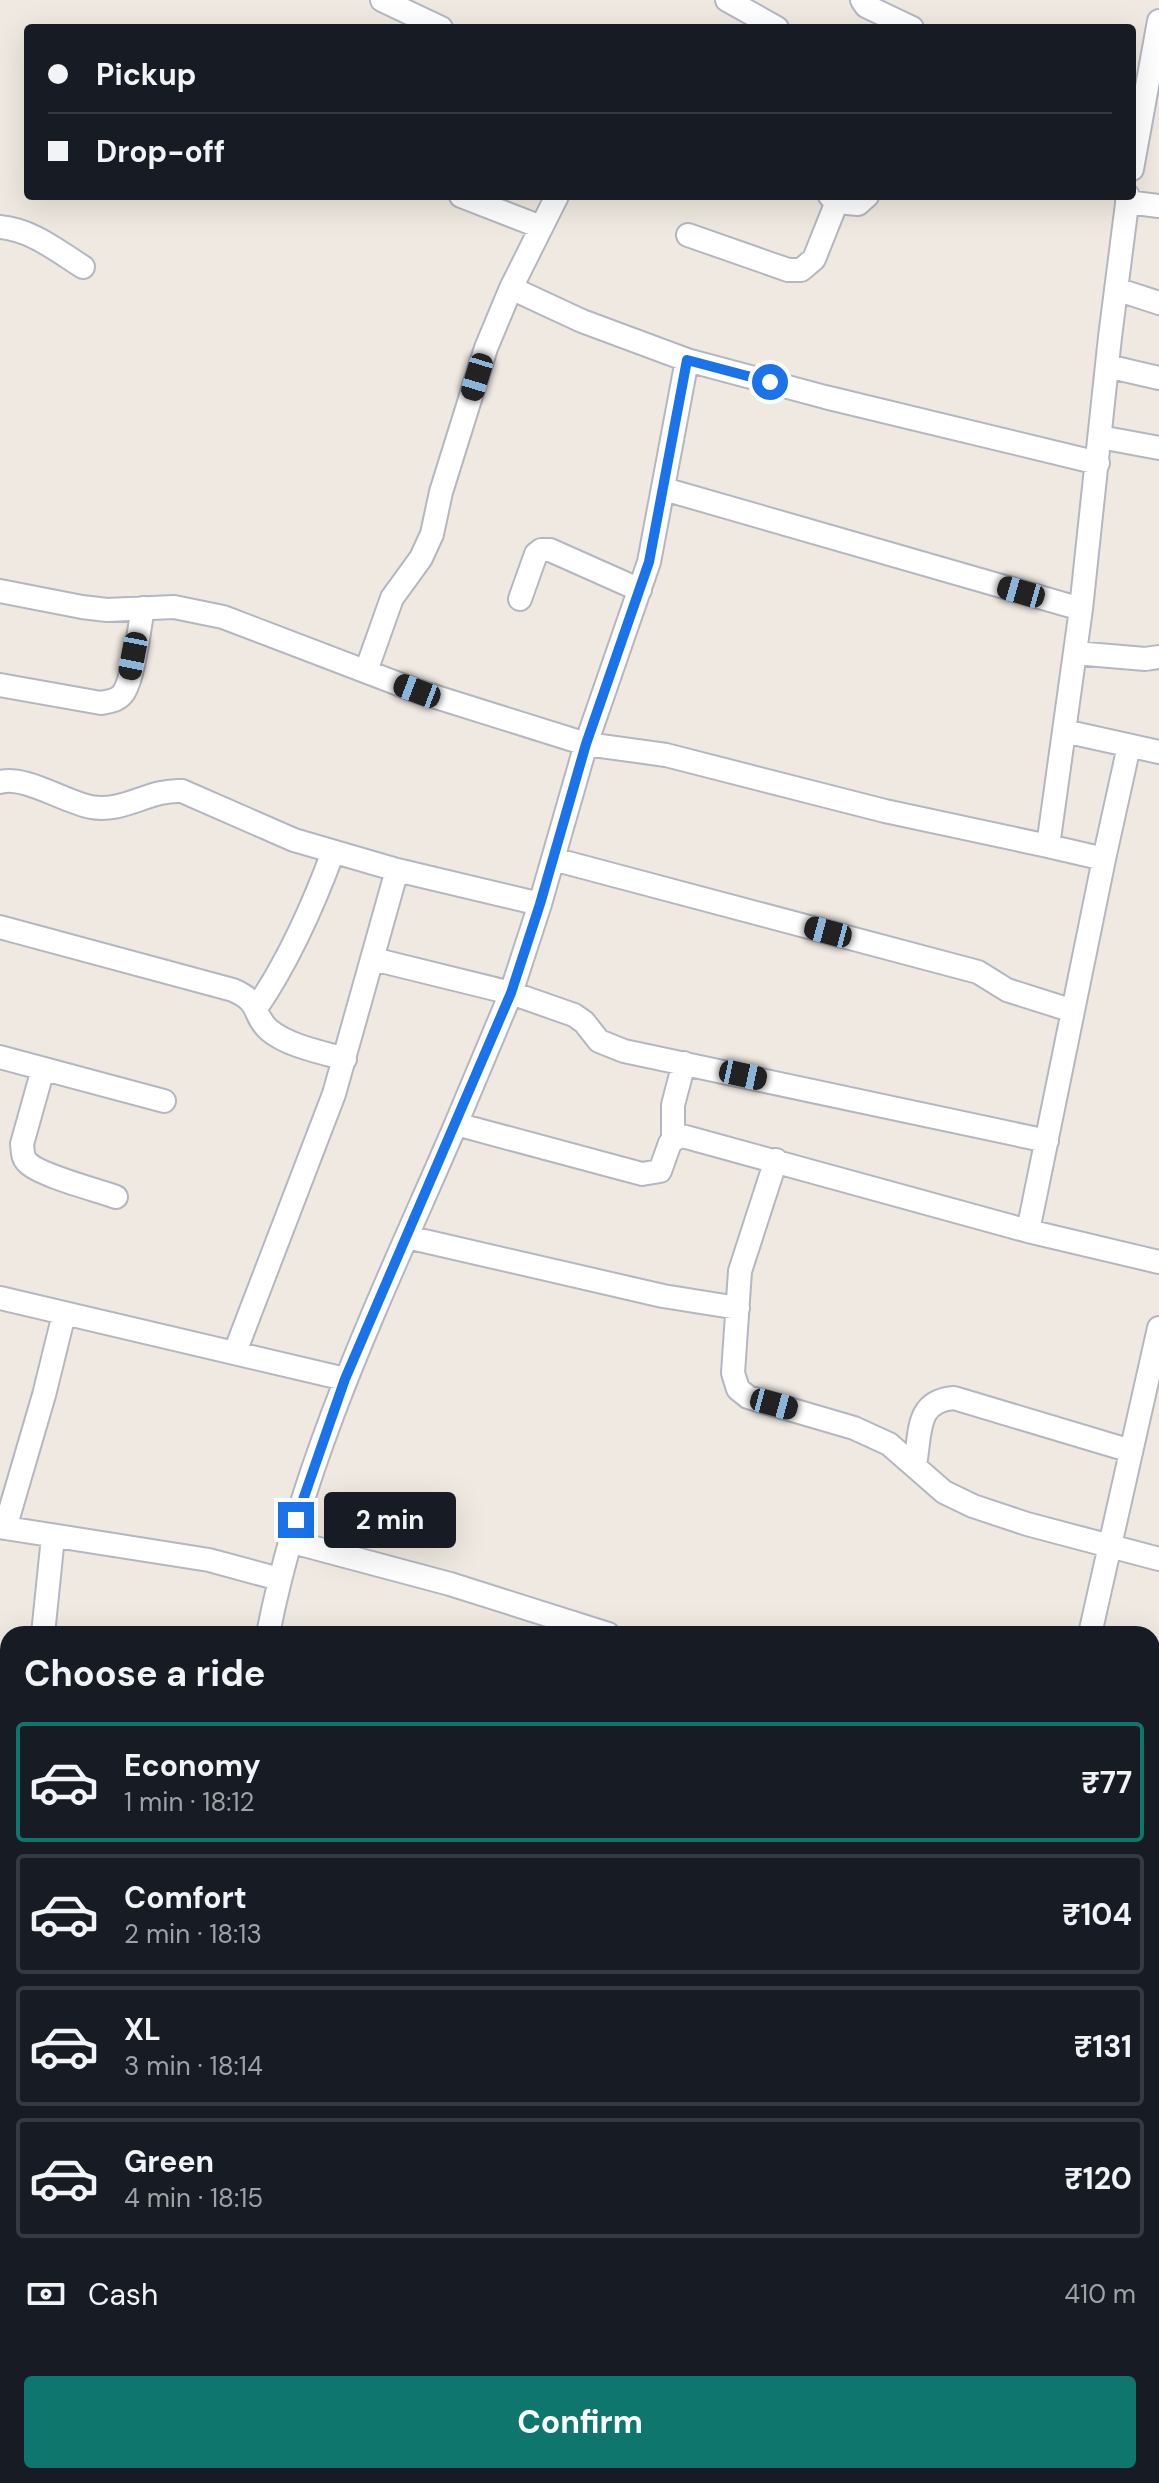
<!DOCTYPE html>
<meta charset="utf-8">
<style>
:root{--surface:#171b24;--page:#242831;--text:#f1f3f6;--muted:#9ea1a6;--line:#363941;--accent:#0f766e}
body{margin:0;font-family:"DM Sans",sans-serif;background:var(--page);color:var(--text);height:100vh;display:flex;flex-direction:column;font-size:30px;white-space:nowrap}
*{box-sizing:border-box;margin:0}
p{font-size:26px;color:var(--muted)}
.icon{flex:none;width:44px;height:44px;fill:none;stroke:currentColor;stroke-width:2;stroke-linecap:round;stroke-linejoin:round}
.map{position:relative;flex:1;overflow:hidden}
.sheet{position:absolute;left:0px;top:1626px;width:1160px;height:858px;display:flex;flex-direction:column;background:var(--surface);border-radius:24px 24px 0 0;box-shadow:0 8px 32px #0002}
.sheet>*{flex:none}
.guide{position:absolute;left:24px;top:24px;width:1112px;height:176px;border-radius:8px;box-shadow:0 8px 32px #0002;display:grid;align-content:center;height:176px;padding:0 24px;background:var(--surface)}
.end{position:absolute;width:36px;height:36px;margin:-18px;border:10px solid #1a73e8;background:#fff;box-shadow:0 0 0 4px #fff}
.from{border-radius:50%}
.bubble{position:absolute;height:56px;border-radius:8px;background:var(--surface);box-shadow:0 8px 32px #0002;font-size:26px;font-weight:700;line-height:56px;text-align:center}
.car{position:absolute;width:24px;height:48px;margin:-24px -12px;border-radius:10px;box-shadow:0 0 6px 2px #0007;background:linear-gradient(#222 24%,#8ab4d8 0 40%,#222 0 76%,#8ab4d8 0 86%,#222 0)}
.guide b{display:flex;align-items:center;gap:28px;height:76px;font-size:30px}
.guide b+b{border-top:2px solid var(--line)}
.guide i{width:20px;height:20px;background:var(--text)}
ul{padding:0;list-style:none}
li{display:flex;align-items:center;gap:24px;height:120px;margin:0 16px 12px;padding:0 8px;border:4px solid var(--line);border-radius:8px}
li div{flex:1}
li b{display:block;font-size:30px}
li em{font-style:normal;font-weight:700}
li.selected{border-color:var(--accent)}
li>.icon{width:72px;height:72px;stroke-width:1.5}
h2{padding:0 24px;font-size:36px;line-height:96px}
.pay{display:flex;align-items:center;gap:20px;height:88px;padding:0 24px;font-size:30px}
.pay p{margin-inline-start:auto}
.action{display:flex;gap:16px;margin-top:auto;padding:16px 24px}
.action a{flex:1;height:92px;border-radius:8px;background:var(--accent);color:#fff;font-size:32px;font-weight:700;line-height:92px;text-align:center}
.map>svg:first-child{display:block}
.pitch{fill:#c9ec9a}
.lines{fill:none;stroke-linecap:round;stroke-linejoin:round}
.minor-casing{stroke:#b4b7c1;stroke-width:26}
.minor{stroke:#fff;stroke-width:22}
.wall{fill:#afaba4}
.building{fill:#cbc7bf;stroke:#8e8b86;stroke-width:2}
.route{stroke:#1a73e8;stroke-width:10}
</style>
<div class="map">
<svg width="1159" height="2483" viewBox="0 0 1159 2483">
<rect width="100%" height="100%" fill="#efe9e1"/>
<!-- pitch -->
<path class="pitch" d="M1159 2335V2445L1152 2438V2376Z"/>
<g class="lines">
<defs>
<path id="minor" d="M382 0 441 28
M727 0 777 28
M862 0 866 6 912 28
M1132 169 1159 21
M461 196 541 227
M830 196 847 203 858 204 867 196
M1127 202 1159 206
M0 227C32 230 56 250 83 267
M688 235 788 270H801L814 259 838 199
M511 288 582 321 687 360
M1116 289 1159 303
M1107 366 1159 378
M1100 437 1159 448
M664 489 1081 609
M0 591 82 607 107 610 174 607 223 617 417 691 586 744 649 562 687 360 825 397 1098 463
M520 599 536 554 541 550H550L640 590
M1075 653 1145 659 1159 657
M366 671 392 598 421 558 432 534 441 492 486 348 511 288 557 196
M0 685 101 703C110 701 118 701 124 692 134 676 139 629 143 608
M1064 731 1159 752
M1129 746 1104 859 1028 1231 1159 1262
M0 782C24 775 65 802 91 807 124 813 149 789 182 791L294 840 397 870 540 904
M553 859 978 972 1007 990 1073 1011
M1104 859 1048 846 1081 609 1110 337 1128 196
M0 927 233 990C263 1003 251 1014 269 1030 288 1046 321 1052 345 1059
M373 959 511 993 574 1015 584 1022 599 1041 624 1051 1047 1141
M257 1007C289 960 313 906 333 852
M0 1057 164 1101
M43 1069 22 1144C23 1151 22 1157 27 1162 38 1175 97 1190 116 1197
M673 1138V1105L684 1063
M776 1160 740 1271 733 1373 738 1389 748 1397 854 1428 889 1444 944 1492 973 1506 1027 1524 1159 1559
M1028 1231 686 1137 679 1136 670 1143 660 1171 642 1174 456 1124 511 993 540 904 586 744 666 755 885 811 1048 846
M407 1237 663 1296 738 1308
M0 1298 345 1379
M235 1352 334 1094 397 870
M915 1465C921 1433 915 1401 954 1398L1131 1451
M0 1527 209 1560 279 1579
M5 1528 44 1395 64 1314
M289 1541 450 1584 608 1634
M43 1634 53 1537
M268 1634C303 1455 384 1291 456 1124
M1090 1634 1159 1328
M1152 1793 1159 1796
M1152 1949 1159 1950
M0 2042 8 1975
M0 2164 8 2163
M1152 2179 1159 2180
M1152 2287 1159 2255
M298 2476 299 2483
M1009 2476 1037 2483
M56 2483 57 2476
M538 2483 539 2476
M928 2483 930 2476
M1116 2483 1119 2476"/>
</defs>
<!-- minor casing -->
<use href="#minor" class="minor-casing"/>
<!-- minor -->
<use href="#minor" class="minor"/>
</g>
<!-- wall -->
<path class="wall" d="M0 1839 8 1841 7 1945 0 1943Z"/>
<!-- building -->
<path class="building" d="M0 1839 8 1841 7 1922 0 1920Z"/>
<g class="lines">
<!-- route -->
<path class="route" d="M296 1520 345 1379 511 993 540 904 586 744 649 562 687 360 770 382"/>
</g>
</svg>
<i class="end from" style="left:770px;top:382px"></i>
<i class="end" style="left:296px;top:1520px"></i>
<div class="bubble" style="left:324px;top:1492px;width:132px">2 min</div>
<i class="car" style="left:477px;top:377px;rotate:197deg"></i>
<i class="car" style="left:1021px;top:592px;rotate:286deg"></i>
<i class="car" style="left:133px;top:656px;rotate:191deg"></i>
<i class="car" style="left:417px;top:691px;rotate:291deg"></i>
<i class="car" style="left:828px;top:932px;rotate:285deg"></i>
<i class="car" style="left:743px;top:1075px;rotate:102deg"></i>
<i class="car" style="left:774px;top:1404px;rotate:105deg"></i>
<div class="guide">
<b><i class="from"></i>Pickup</b>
<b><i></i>Drop-off</b>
</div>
<section class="sheet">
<h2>Choose a ride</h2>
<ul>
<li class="selected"><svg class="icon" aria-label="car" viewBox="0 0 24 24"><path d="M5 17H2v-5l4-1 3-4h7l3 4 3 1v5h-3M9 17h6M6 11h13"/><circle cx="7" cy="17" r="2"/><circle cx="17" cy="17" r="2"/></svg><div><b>Economy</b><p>1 min · 18:12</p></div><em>₹77</em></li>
<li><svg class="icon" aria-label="car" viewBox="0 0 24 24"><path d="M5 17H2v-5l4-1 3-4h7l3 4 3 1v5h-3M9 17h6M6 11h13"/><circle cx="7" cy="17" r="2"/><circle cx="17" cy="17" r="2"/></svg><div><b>Comfort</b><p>2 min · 18:13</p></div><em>₹104</em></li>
<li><svg class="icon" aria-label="car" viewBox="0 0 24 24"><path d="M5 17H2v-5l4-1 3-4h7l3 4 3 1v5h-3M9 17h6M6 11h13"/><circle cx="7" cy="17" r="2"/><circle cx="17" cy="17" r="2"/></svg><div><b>XL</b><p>3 min · 18:14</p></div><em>₹131</em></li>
<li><svg class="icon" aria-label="car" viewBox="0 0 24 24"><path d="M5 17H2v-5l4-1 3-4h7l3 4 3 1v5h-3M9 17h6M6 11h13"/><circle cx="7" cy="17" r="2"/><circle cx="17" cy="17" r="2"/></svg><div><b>Green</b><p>4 min · 18:15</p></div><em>₹120</em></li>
</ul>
<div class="pay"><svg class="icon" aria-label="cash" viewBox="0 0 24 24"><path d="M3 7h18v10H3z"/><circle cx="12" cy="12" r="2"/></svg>Cash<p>410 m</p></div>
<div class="action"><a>Confirm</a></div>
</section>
</div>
